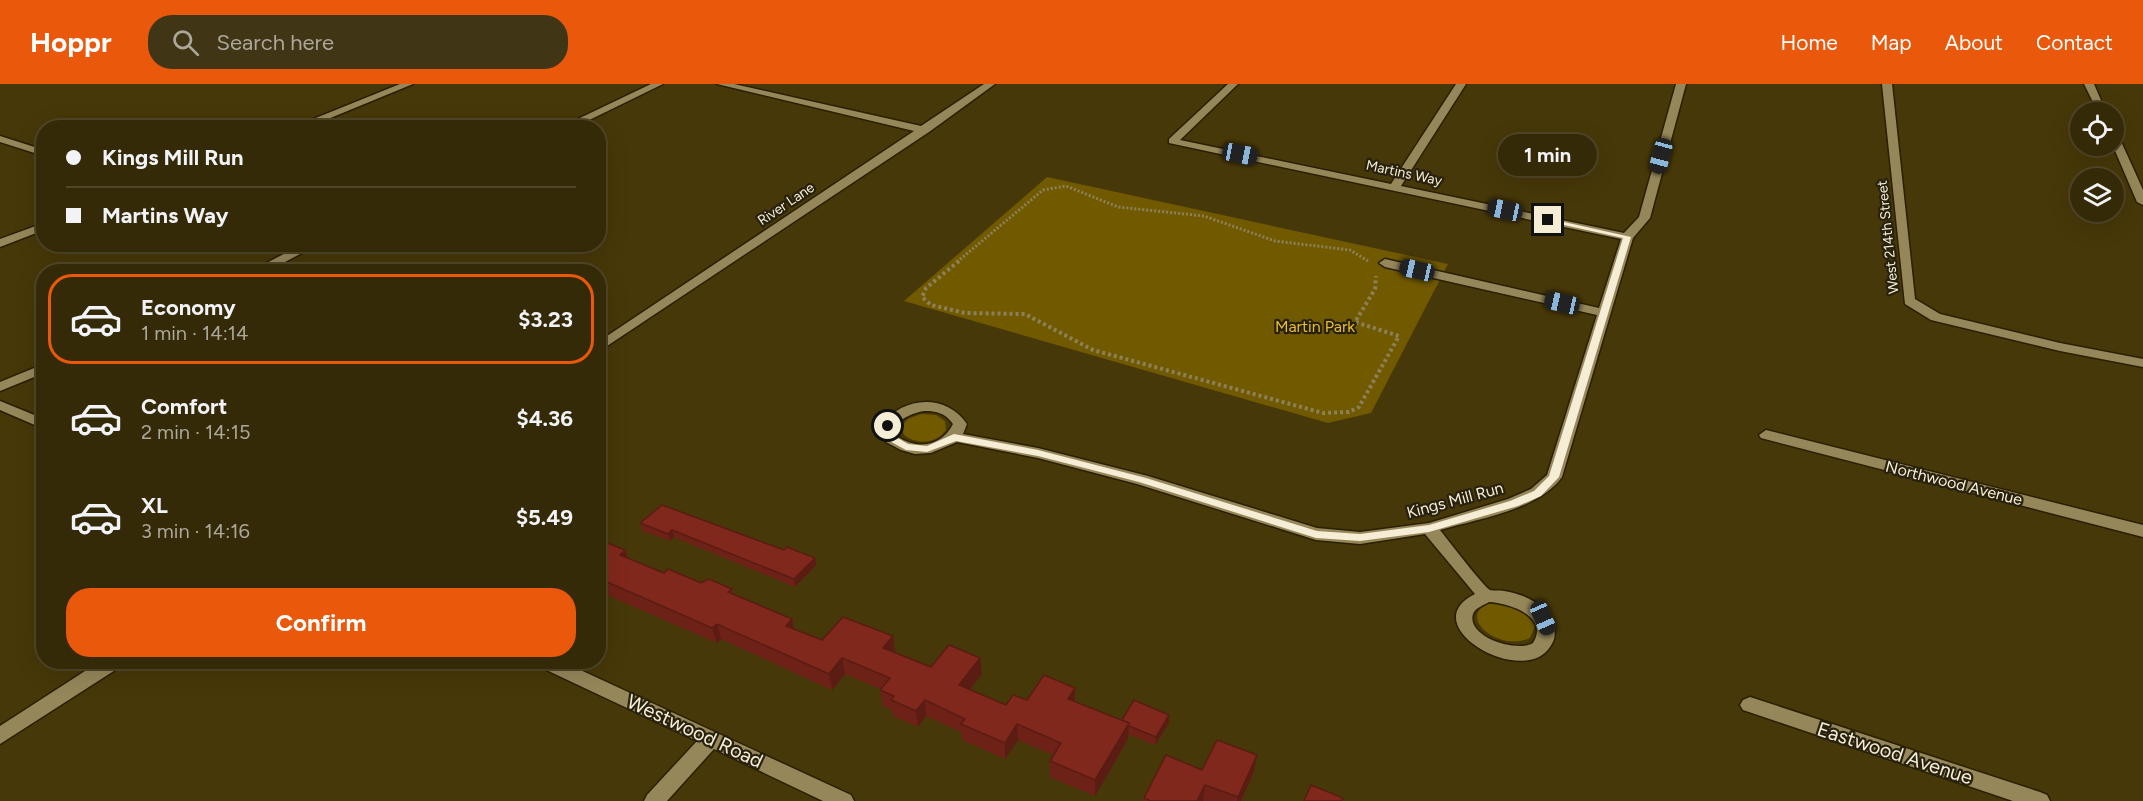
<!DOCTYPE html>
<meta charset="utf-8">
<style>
:root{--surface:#352a07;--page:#403615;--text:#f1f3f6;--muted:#aaa79b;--line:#4f4628;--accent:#ea580c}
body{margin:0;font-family:Figtree,sans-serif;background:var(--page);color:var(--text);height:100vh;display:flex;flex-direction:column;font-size:22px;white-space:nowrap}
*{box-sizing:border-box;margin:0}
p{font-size:20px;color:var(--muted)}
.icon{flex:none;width:33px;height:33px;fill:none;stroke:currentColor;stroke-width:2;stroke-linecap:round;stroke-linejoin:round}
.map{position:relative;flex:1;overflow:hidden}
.details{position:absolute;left:36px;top:180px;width:570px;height:405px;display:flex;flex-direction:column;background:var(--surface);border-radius:24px;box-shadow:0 6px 24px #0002,0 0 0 2px var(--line)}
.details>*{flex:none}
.hud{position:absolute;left:36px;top:36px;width:570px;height:132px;border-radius:24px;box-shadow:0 6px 24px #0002,0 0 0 2px var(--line);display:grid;align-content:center;height:132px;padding:0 30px;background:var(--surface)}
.tools{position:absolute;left:2070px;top:18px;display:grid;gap:12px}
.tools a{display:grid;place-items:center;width:54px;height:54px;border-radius:50%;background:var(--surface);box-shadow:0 6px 24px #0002,0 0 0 2px var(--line);font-size:30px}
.end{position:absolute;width:27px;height:27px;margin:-14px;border:8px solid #f5edd5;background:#111;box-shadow:0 0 0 3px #111}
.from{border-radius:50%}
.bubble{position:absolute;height:42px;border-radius:21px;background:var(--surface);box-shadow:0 6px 24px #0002,0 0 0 2px var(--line);font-size:20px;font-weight:700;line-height:42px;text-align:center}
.car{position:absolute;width:18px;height:36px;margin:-18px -9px;border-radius:8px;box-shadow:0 0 4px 2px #0007;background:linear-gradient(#222 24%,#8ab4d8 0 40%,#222 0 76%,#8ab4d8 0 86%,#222 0)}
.hud b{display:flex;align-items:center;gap:21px;height:57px;font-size:22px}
.hud b+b{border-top:2px solid var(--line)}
.hud i{width:15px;height:15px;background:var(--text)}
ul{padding:10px 0 0;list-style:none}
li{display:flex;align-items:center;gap:18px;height:90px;margin:0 12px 9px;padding:0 18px;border:3px solid transparent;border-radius:24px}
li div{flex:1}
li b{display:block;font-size:22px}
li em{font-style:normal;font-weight:700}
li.active{border-color:var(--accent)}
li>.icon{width:54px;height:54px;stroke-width:1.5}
.button{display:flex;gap:12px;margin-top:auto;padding:12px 30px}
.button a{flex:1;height:69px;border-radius:24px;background:var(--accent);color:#fff;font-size:24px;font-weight:700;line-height:69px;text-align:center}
header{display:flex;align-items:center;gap:36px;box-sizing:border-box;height:84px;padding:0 30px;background:var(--accent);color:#fff}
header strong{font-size:28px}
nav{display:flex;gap:33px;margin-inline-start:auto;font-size:21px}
.search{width:420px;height:54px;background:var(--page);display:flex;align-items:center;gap:15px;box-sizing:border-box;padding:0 21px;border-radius:24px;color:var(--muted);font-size:22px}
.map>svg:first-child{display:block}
.green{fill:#715900}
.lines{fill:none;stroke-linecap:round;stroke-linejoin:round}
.minor-casing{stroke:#2a2000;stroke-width:3}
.path-far1{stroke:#8c805a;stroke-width:3;stroke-dasharray:2 2;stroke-linecap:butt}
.path{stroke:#8c805a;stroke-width:4;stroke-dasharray:3 3;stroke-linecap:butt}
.minor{fill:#96875a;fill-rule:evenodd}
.wall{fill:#6e2217}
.shaded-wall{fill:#5a1c13}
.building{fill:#80281b;stroke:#5a1c13;stroke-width:1.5}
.route{fill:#f5edd5}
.labels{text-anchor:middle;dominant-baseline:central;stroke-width:4.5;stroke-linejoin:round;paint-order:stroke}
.far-street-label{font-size:14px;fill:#f5edd5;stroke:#27210e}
.park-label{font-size:16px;fill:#e8bd30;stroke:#27210e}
.street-label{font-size:16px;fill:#f5edd5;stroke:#27210e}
.near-street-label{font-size:20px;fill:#f5edd5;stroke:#27210e}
</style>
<header>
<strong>Hoppr</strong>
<div class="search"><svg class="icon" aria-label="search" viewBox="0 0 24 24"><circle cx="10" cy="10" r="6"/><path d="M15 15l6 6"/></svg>Search here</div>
<nav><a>Home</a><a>Map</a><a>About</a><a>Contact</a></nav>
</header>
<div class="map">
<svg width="2143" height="717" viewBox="0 0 2143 717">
<rect width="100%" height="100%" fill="#473809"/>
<!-- green -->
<path class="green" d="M1047 93 1448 180 1371 329 1328 339 904 217Z
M921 330 936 331 945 337 946 346C936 360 917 361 904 351L901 343 908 335Z
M1492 518C1509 518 1529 526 1535 542L1530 554C1499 569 1453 531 1492 518Z"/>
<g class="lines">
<defs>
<path id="minor" d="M400 0H413L306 44H291Z
M651 0H663L573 44H559Z
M717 0H734L921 42 984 0H995L929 48 598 268V258L914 47Z
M1228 0H1238L1180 56 1391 100 1456 0H1466L1401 102 1624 149 1639 133 1676 0H1686L1650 134 1633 154 1562 393C1539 426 1477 435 1440 446 1448 456 1483 502 1490 506 1493 507 1501 506 1504 507 1524 510 1543 519 1552 538 1556 547 1556 555 1550 563 1523 605 1412 541 1475 510L1425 450 1360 460 1316 456 1137 400 1038 374 957 358 931 369 915 370 901 366 886 358 881 342C902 312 946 309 967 340L963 350 1038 364 1148 392 1317 444 1360 448 1429 439 1508 415 1531 405 1547 391 1597 231 1385 183 1379 179 1385 175 1599 224 1621 155 1169 59V55ZM924 327C937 327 945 329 953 340 942 362 918 366 898 353L895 342C903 333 913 329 924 327ZM1489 518C1508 519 1550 532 1533 559 1517 569 1466 553 1473 530 1475 524 1484 521 1489 518Z
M1882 0H1892L1915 215 1940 230 2060 259 2143 275V283L2060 267 1931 236 1905 220Z
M2084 0H2094L2106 28H2098Z
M2114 50 2119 53 2143 106V121L2137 118 2113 62Z
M0 52 44 66V72L0 58Z
M44 139V146L0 163V155Z
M303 160H319L266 188H249Z
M44 280V289L0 307V298Z
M0 317 44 335V345L0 326Z
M1766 346 2143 441V453L1761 354 1759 351Z
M99 578H122L120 583 0 660V642Z
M538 578H563L851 711 854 717H823L714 665 667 717H644L647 711 697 657 540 583Z
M1750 613 2040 708 2047 711 2050 717H2013L1743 626 1740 621 1743 616Z"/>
</defs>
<!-- minor casing -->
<use href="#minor" class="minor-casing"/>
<!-- path-far1 -->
<path class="path-far1" d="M957 178 1043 106 1066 102 1118 123 1204 132 1275 157 1350 166 1368 177"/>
<!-- path -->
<path class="path" d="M959 177 926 204 922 213 931 221 965 229 1025 230 1093 266 1323 329 1349 328 1359 323 1399 252 1355 238 1375 205 1376 192"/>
<!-- minor -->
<use href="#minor" class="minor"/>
</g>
<!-- wall -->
<path class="wall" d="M640 439 784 466 815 474 816 481 795 503 674 453 670 457 643 447Z
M598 455 625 466 628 474 664 489 701 499 732 505 733 510 792 535 794 545 822 556 895 568 931 583 982 590 969 605 1006 621 1027 616 1075 618 1122 636 1169 631V639L1155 661 1128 650V655L1095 712 1050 693V677L1053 671 1018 656 1005 675 962 656 961 648 926 632 918 643 893 632 892 626 883 622 880 606 881 605 845 590 832 606 721 555 717 559 598 507Z
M1202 686 1254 687 1241 717H1143L1144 714Z"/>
<!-- shaded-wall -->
<path class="shaded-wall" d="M672 446 674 453 670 457 668 450Z
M625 466 630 481 620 471Z
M815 474 816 481 795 503 794 495Z
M792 535 795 551 786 542Z
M717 540 721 555 717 559 712 544Z
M893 552 895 568 883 564Z
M842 574 845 590 832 606 829 590Z
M980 574 982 590 961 617 959 601Z
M1075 604V620L1068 615Z
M925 616 926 632 918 643 916 627Z
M1169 631V639L1155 661 1156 653Z
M1129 639 1128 655 1095 712V696Z
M1017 640 1018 656 1005 675V659Z
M1257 671 1254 687 1241 717H1237L1238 713Z
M1205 701 1203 717H1197Z"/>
<!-- building -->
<path class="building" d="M662 421 784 466 787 463 815 474 794 495 672 446 668 450 640 439Z
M598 455 625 466 620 471 664 489 668 485 701 499 709 495 732 505 728 508 792 535 786 542 822 556 843 533 893 552 883 564 931 583 949 561 980 574 959 601 1006 621 1013 611 1027 616 1044 591 1075 604 1068 615 1129 639 1095 696 1050 677 1061 659 1017 640 1005 659 961 640 965 635 925 616 916 627 891 616 894 612 880 606 890 594 842 574 829 590 717 540 712 544 598 494Z
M1134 616 1169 631 1156 653 1129 642V639L1122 636Z
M1217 656 1257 671 1238 713 1205 701 1197 717H1151L1144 714 1166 671 1202 686Z
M1311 701 1343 714 1341 717H1304Z"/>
<!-- route -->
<path class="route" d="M1546 134 1631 153 1559 393 1541 412 1518 422 1429 448 1360 457 1316 454 1139 398 1038 372 956 357 927 368 906 366 886 355 884 342 888 339 893 342 896 353 908 360 927 362 954 350 1038 366 1146 394 1317 447 1360 450 1429 441 1510 417 1534 407 1549 392 1623 154 1546 137Z"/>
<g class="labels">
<!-- far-street labels -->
<g class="far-street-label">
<text transform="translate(1404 89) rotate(12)">Martins Way</text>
<text transform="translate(786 120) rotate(-34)">River Lane</text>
<text transform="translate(1888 153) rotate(-96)">West 214th Street</text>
</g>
<!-- park labels -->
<g class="park-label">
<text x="1315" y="242">Martin Park</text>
</g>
<!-- street labels -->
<g class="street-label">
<text transform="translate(1954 399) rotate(14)">Northwood Avenue</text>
<text transform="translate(1455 416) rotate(-15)">Kings Mill Run</text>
</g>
<!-- near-street labels -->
<g class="near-street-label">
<text transform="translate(695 647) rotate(25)">Westwood Road</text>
<text transform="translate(1895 669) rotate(18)">Eastwood Avenue</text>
</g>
</g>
</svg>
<div class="tools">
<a><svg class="icon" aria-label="locate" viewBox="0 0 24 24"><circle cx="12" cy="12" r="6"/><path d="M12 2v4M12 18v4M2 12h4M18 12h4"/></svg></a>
<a><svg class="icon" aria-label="layers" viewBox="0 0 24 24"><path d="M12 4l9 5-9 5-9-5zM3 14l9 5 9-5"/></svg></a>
</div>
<i class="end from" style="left:888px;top:342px"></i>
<i class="end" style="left:1548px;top:136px"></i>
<div class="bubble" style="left:1498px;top:50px;width:99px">1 min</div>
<i class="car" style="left:1240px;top:70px;rotate:101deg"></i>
<i class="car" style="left:1661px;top:72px;rotate:195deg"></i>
<i class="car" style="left:1505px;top:126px;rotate:282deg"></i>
<i class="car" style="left:1417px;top:186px;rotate:283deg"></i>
<i class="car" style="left:1562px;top:219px;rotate:283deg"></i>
<i class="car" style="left:1543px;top:534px;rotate:156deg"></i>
<div class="hud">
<b><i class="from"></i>Kings Mill Run</b>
<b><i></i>Martins Way</b>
</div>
<section class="details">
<ul>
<li class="active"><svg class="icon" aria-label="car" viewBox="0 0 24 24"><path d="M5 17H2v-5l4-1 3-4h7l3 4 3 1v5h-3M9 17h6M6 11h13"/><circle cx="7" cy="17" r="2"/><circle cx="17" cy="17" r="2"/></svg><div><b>Economy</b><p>1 min · 14:14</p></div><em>$3.23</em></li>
<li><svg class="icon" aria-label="car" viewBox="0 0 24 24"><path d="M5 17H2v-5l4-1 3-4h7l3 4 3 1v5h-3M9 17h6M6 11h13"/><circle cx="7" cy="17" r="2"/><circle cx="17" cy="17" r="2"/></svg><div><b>Comfort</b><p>2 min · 14:15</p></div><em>$4.36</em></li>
<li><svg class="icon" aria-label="car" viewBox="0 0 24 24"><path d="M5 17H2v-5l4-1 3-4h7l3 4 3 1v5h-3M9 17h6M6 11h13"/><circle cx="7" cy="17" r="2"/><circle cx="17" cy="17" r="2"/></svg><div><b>XL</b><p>3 min · 14:16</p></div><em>$5.49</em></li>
</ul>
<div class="button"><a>Confirm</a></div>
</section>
</div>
